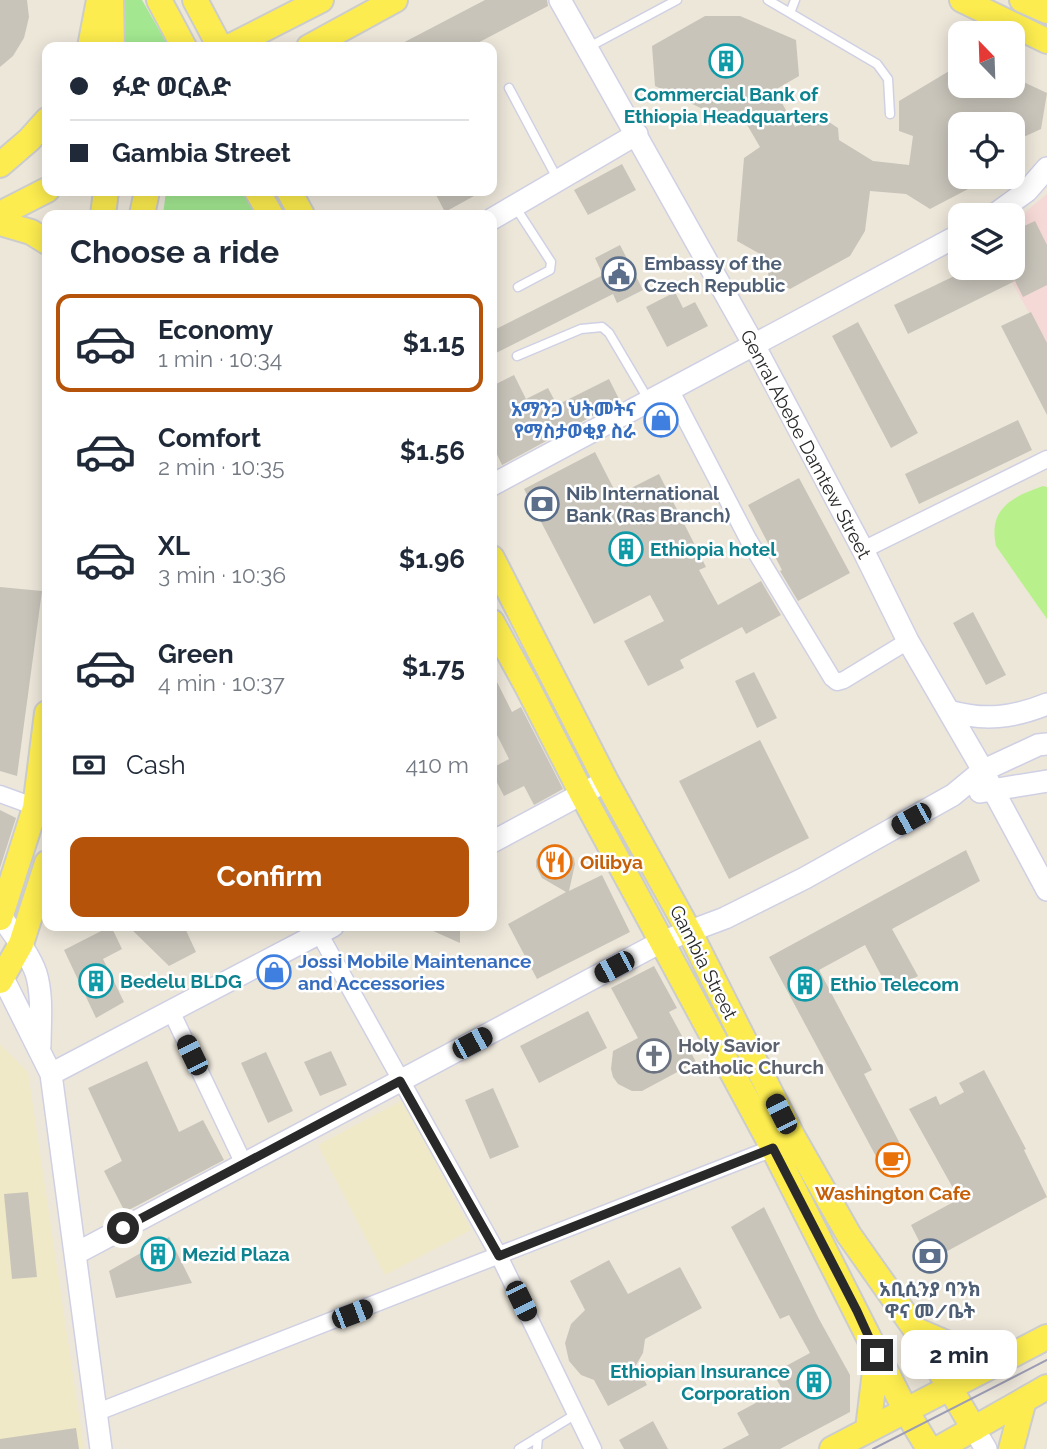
<!DOCTYPE html>
<meta charset="utf-8">
<style>
:root{--surface:#fff;--page:#f6f6f7;--text:#1f2937;--muted:#747a83;--line:#e0e1e3;--accent:#b45309}
body{margin:0;font-family:Raleway,"Noto Sans Ethiopic",sans-serif;background:var(--page);color:var(--text);height:100vh;display:flex;flex-direction:column;font-size:26px;white-space:nowrap}
*{box-sizing:border-box;margin:0}
p{font-size:23px;color:var(--muted)}
.icon{flex:none;width:38px;height:38px;fill:none;stroke:currentColor;stroke-width:2;stroke-linecap:round;stroke-linejoin:round}
.map{position:relative;flex:1;overflow:hidden}
.details{position:absolute;left:42px;top:210px;width:455px;height:721px;display:flex;flex-direction:column;background:var(--surface);border-radius:14px;box-shadow:0 4px 18px #0003}
.details>*{flex:none}
.hud{position:absolute;left:42px;top:42px;width:455px;height:154px;border-radius:14px;box-shadow:0 4px 18px #0003;display:grid;align-content:center;height:154px;padding:0 28px;background:var(--surface)}
.needle{width:46px;rotate:337deg}
.controls{position:absolute;left:948px;top:21px;display:grid;gap:14px}
.controls a{display:grid;place-items:center;width:77px;height:77px;border-radius:14px;background:var(--surface);box-shadow:0 4px 18px #0003;font-size:35px}
.end{position:absolute;width:32px;height:32px;margin:-16px;border:9px solid #292929;background:#fff;box-shadow:0 0 0 4px #fff}
.from{border-radius:50%}
.bubble{position:absolute;height:49px;border-radius:14px;background:var(--surface);box-shadow:0 4px 18px #0003;font-size:23px;font-weight:700;line-height:49px;text-align:center}
.car{position:absolute;width:21px;height:42px;margin:-21px -10px;border-radius:9px;box-shadow:0 0 5px 2px #0007;background:linear-gradient(#222 24%,#8ab4d8 0 40%,#222 0 76%,#8ab4d8 0 86%,#222 0)}
.hud b{display:flex;align-items:center;gap:24px;height:66px;font-size:26px}
.hud b+b{border-top:2px solid var(--line)}
.hud i{width:18px;height:18px;background:var(--text)}
ul{padding:0;list-style:none}
li{display:flex;align-items:center;gap:21px;height:98px;margin:0 14px 10px;padding:0 14px;border:4px solid transparent;border-radius:14px}
li div{flex:1}
li b{display:block;font-size:26px}
li em{font-style:normal;font-weight:700}
li.current{border-color:var(--accent)}
li>.icon{width:63px;height:63px;stroke-width:1.5}
h2{padding:0 28px;font-size:32px;line-height:84px}
.pay{display:flex;align-items:center;gap:18px;height:77px;padding:0 28px;font-size:26px}
.pay p{margin-inline-start:auto}
.primary-button{display:flex;gap:14px;margin-top:auto;padding:14px 28px}
.primary-button a{flex:1;height:80px;border-radius:14px;background:var(--accent);color:#fff;font-size:28px;font-weight:700;line-height:80px;text-align:center}
.map>svg:first-child{display:block}
.education{fill:#f0e9c7}
.medical{fill:#f5d9d6}
.green{fill:#a3e891}
.pitch{fill:#b8f18c}
.building{fill:#c8c4ba}
.lines{fill:none;stroke-linecap:round;stroke-linejoin:round}
.lane-casing{stroke:#cfd0e4;stroke-width:11}
.street-casing{stroke:#cfd0e4;stroke-width:19}
.secondary-casing{stroke:#cfd0e4;stroke-width:24}
.primary-casing{stroke:#ccc;stroke-width:28}
.lane{stroke:#fff;stroke-width:8}
.street{stroke:#fff;stroke-width:16}
.secondary{stroke:#fff;stroke-width:21}
.primary{stroke:#fcec4f;stroke-width:24}
.tram{stroke:#9c9cb5;stroke-width:2}
.route{stroke:#292929;stroke-width:9}
.labels{text-anchor:middle;dominant-baseline:central;stroke-width:5;stroke-linejoin:round;paint-order:stroke}
.culture-label{font-size:19px;font-weight:bold;fill:#0d838f;stroke:#fff;text-anchor:start}
.service-label{font-size:19px;font-weight:bold;fill:#4e5e75;stroke:#fff;text-anchor:start}
.shop-label{font-size:19px;font-weight:bold;fill:#366cbe;stroke:#fff;text-anchor:end}
.street-label{font-size:19px;fill:#292929;stroke:#fff}
.food-label{font-size:19px;font-weight:bold;fill:#c56008;stroke:#fff;text-anchor:start}
.worship-label{font-size:19px;font-weight:bold;fill:#5b616d;stroke:#fff;text-anchor:start}
</style>
<div class="map">
<svg width="1047" height="1449" viewBox="0 0 1047 1449">
<rect width="100%" height="100%" fill="#ede7da"/>
<!-- education -->
<path class="education" d="M0 1044 28 1072 84 1449H0Z
M403 1100 471 1230 385 1275 318 1145Z"/>
<!-- medical -->
<path class="medical" d="M1047 194V345L1004 268H1013V222Z"/>
<!-- green -->
<path class="green" d="M124 0H142L169 47H124Z
M166 191H252L263 215H163Z"/>
<!-- pitch -->
<path class="pitch" d="M1043 486 1047 487V619L996 546C988 508 1012 497 1043 486Z"/>
<!-- building -->
<path class="building" d="M0 0H27L29 17 24 38 13 56 0 67Z
M485 0H547L548 6 470 47H395Z
M705 16H740L796 40 799 76 775 90 795 127 817 114 838 128 839 140 873 161 909 165 913 136 899 131V101L961 64V86H1013V77L1047 93 1041 129 1013 142V124H961V177H991L930 209 906 194 870 191 865 231 850 256 790 289 768 278 769 259 737 241 744 158 760 147 739 111 711 113 655 86 652 46Z
M622 164 636 190 588 215 574 190Z
M434 191H483L445 212Z
M1035 221 1047 245V285L1023 297 1015 281 908 334 894 305 971 268H1013V231Z
M620 245 643 290 617 303 613 294 492 355V331L603 275 595 258Z
M675 292 683 308 695 302 708 326 667 347 646 307Z
M1031 312 1047 343V415L1001 326Z
M858 322 918 433 891 448 832 336Z
M514 375 526 399 548 388 557 405 609 379 620 401 502 465 492 444V386Z
M1018 420 1032 450 919 504 905 474Z
M595 452 617 495 659 474 706 567 699 570 718 605 761 581 781 615 746 634 742 627 680 660 684 668 648 686 624 641 664 621 650 595 594 624 524 489Z
M799 478 850 573 798 601 780 571 782 570 748 505Z
M0 587 42 591 17 776 0 771Z
M973 612 1006 675 986 685 953 623Z
M492 672 512 712 521 707 563 789 534 805 524 786 504 796 492 773V768L509 759 492 725Z
M754 672 777 718 757 728 735 681Z
M760 740 809 838 729 879 679 781Z
M0 810 16 818 0 868Z
M555 844 567 848 574 858 575 864 569 891 602 875 630 932 537 979 508 924 566 892 542 878 536 867V860L543 848Z
M966 850 980 881 892 929 918 976 890 992 865 945 819 970 872 1070 864 1074 910 1163 886 1175 769 957Z
M111 926 122 949 103 959 124 1002 96 1018 64 950Z
M128 926H184L196 952 169 966Z
M422 926H460V943Z
M654 966 677 1008 669 1012 696 1062 642 1091H632L618 1084 613 1077 611 1069 613 1051 638 1038 611 988Z
M588 1011 607 1048 539 1083 520 1046Z
M331 1051 347 1085 320 1096 304 1062Z
M266 1052 293 1111 268 1123 241 1063Z
M147 1061 179 1132 203 1120 224 1160 125 1212 104 1171 122 1161 88 1088Z
M984 1070 1026 1149 1024 1150 1047 1197 929 1261 911 1225 959 1199 909 1109 936 1096 940 1105 964 1092 959 1083Z
M493 1088 519 1147 490 1159 465 1100Z
M28 1192 37 1277 12 1279 4 1194Z
M764 1207 819 1319 850 1375V1412L780 1449H722L749 1435 737 1413 782 1389 773 1373 810 1353 789 1315 780 1319 731 1227Z
M169 1237 192 1283 116 1298 109 1271Z
M609 1260 628 1294 680 1267 702 1308 645 1339 643 1353 636 1365 647 1385 608 1406 594 1380 581 1375 569 1361 565 1343 571 1324 585 1310 570 1281Z
M653 1421 668 1449H624L619 1440Z
M76 1428 79 1449H0V1439Z"/>
<g class="lines">
<defs>
<path id="lane" d="M768 0 877 64 888 79 890 114
M790 13 795 0
M587 48 677 0
M509 88 558 180
M516 208 551 262 550 270 518 287
M517 356 581 329 602 327 609 333 648 399
M519 1449 576 1414
M537 1449 538 1437"/>
<path id="street" d="M671 391 748 539 832 678 837 682 844 680 908 641
M863 550 1047 459
M0 794 47 811
M319 933 499 1256 593 1449
M171 1011 244 1164
M95 1413 773 1148"/>
<path id="secondary" d="M560 0 754 345 863 550 908 641 977 760 1047 890
M994 215 1027 191 1047 168
M492 219 637 134
M492 485 961 234
M949 711C984 721 1013 718 1047 704
M980 792 1047 781
M492 842 606 781
M1 916C13 934 29 953 36 973 43 996 40 1023 40 1046
M0 972 51 1074 101 1449
M51 1074 333 926
M75 1254 661 942 725 918 805 878 953 795 982 771 1038 745 1047 744
M974 1429 986 1449"/>
<path id="primary" d="M111 0 112 47
M159 0 184 47
M195 0 220 47
M962 0 1047 41
M1022 0 1047 11
M90 47 99 0
M229 47 321 0
M309 47 395 0
M0 165 29 140 47 120
M257 191 271 215
M289 191 302 215
M0 214 47 190
M103 215 106 191
M142 215 147 191
M0 223 31 232 47 242
M492 558 606 781 690 933 793 1137 849 1235 916 1330 974 1429
M492 622 528 688 582 794 773 1148 905 1409 929 1449
M0 918 35 808 47 713
M0 981 21 944 47 863
M916 1330 951 1345 1004 1360
M868 1429 877 1355
M832 1449 1047 1337
M938 1449 1047 1387
M1011 1449 1024 1400"/>
</defs>
<!-- lane casing -->
<use href="#lane" class="lane-casing"/>
<!-- street casing -->
<use href="#street" class="street-casing"/>
<!-- secondary casing -->
<use href="#secondary" class="secondary-casing"/>
<!-- primary casing -->
<use href="#primary" class="primary-casing"/>
<!-- lane -->
<use href="#lane" class="lane"/>
<!-- street -->
<use href="#street" class="street"/>
<!-- secondary -->
<use href="#secondary" class="secondary"/>
<!-- primary -->
<use href="#primary" class="primary"/>
<!-- tram -->
<path class="tram" d="M873 1449 1047 1360"/>
</g>
<g class="lines">
<!-- route -->
<path class="route" d="M123 1228 400 1081 499 1256 773 1148 857 1311 877 1355"/>
</g>
<!-- icons -->
<defs>
<symbol id="building-ring" viewBox="-11 -11 22 22"><circle r="9.5" fill="#fff" stroke="#0f9aa8" stroke-width="1.5"/><path d="M-4-6H4V6H1V3H-1V6H-4ZM-2.5-4.3h1.7v1.8h-1.7ZM.8-4.3h1.7v1.8H.8ZM-2.5-1h1.7V.8h-1.7ZM.8-1h1.7V.8H.8Z" fill="#0f9aa8"/></symbol>
<symbol id="civic-ring" viewBox="-11 -11 22 22"><circle r="9.5" fill="#fff" stroke="#5c6f8a" stroke-width="1.5"/><path d="M-.6-6.5H3V-4.5H.6V-3L4-1V1h2V6H-6V1h2V-1L-.6-3ZM-1.2 2.5V6h2.4V2.5Z" fill="#5c6f8a"/></symbol>
<symbol id="shop-ring" viewBox="-11 -11 22 22"><circle r="9.5" fill="#fff" stroke="#3f7fe0" stroke-width="1.5"/><path d="M-5-2.5h2.3a2.7 3.5 0 0 1 5.4 0H5L5.5 6h-11ZM-1.5-2.5h3a1.5 2.3 0 0 0-3 0Z" fill="#3f7fe0"/></symbol>
<symbol id="bank-ring" viewBox="-11 -11 22 22"><circle r="9.5" fill="#fff" stroke="#5c6f8a" stroke-width="1.5"/><path d="M-6-4H6V4H-6ZM0-2.3a2.3 2.3 0 1 0 0 4.6a2.3 2.3 0 1 0 0-4.6Z" fill="#5c6f8a"/></symbol>
<symbol id="restaurant-ring" viewBox="-11 -11 22 22"><circle r="9.5" fill="#fff" stroke="#e8710a" stroke-width="1.5"/><path d="M-5-6h1v4h1v-4h1v4h1v-4h1v5L-1.5 .5V6h-2V.5L-5-1ZM5-6V6H3V1.5H1.5Q1.5-4 5-6Z" fill="#e8710a"/></symbol>
<symbol id="church-ring" viewBox="-11 -11 22 22"><circle r="9.5" fill="#fff" stroke="#6b7280" stroke-width="1.5"/><path d="M-1.2-6h2.4v3.5h3.3v2.4h-3.3V6h-2.4V-.1h-3.3v-2.4h3.3Z" fill="#6b7280"/></symbol>
<symbol id="cafe-ring" viewBox="-11 -11 22 22"><circle r="9.5" fill="#fff" stroke="#e8710a" stroke-width="1.5"/><path d="M-5.5-4.5H6V0H3Q3 3.5 0 3.5H-2.5Q-5.5 3.5-5.5 0ZM3-3.2v2h1.7v-2ZM-6 4.5H4V6H-6Z" fill="#e8710a"/></symbol>
</defs>
<g fill-rule="evenodd">
<use href="#building-ring" x="707" y="42" width="38" height="38"/>
<use href="#civic-ring" x="600" y="255" width="38" height="38"/>
<use href="#shop-ring" x="642" y="401" width="38" height="38"/>
<use href="#bank-ring" x="523" y="485" width="38" height="38"/>
<use href="#building-ring" x="607" y="530" width="38" height="38"/>
<use href="#restaurant-ring" x="536" y="843" width="38" height="38"/>
<use href="#shop-ring" x="255" y="953" width="38" height="38"/>
<use href="#building-ring" x="77" y="962" width="38" height="38"/>
<use href="#building-ring" x="786" y="965" width="38" height="38"/>
<use href="#church-ring" x="635" y="1037" width="38" height="38"/>
<use href="#cafe-ring" x="874" y="1141" width="38" height="38"/>
<use href="#building-ring" x="139" y="1235" width="38" height="38"/>
<use href="#bank-ring" x="911" y="1237" width="38" height="38"/>
<use href="#building-ring" x="795" y="1363" width="38" height="38"/>
</g>
<g class="labels">
<!-- culture labels -->
<g class="culture-label">
<text x="726" y="94" text-anchor="middle">Commercial Bank of<tspan x="726" dy="22">Ethiopia Headquarters</tspan></text>
<text x="650" y="549">Ethiopia hotel</text>
<text x="120" y="981">Bedelu BLDG</text>
<text x="830" y="984">Ethio Telecom</text>
<text x="182" y="1254">Mezid Plaza</text>
<text x="790" y="1371" text-anchor="end">Ethiopian Insurance<tspan x="790" dy="22">Corporation</tspan></text>
</g>
<!-- service labels -->
<g class="service-label">
<text x="644" y="263">Embassy of the<tspan x="644" dy="22">Czech Republic</tspan></text>
<text x="566" y="493">Nib International<tspan x="566" dy="22">Bank (Ras Branch)</tspan></text>
<text x="930" y="1289" text-anchor="middle">አቢሲንያ ባንክ<tspan x="930" dy="22">ዋና መ/ቤት</tspan></text>
</g>
<!-- shop labels -->
<g class="shop-label">
<text x="636" y="409">አማንጋ ህትመትና<tspan x="636" dy="22">የማስታወቂያ ስራ</tspan></text>
<text x="298" y="961" text-anchor="start">Jossi Mobile Maintenance<tspan x="298" dy="22">and Accessories</tspan></text>
</g>
<!-- street labels -->
<g class="street-label">
<text transform="translate(806 444) rotate(62)">Genral Abebe Damtew Street</text>
<text transform="translate(704 962) rotate(63)">Gambia Street</text>
</g>
<!-- food labels -->
<g class="food-label">
<text x="580" y="862">Oilibya</text>
<text x="893" y="1193" text-anchor="middle">Washington Cafe</text>
</g>
<!-- worship labels -->
<g class="worship-label">
<text x="678" y="1045">Holy Savior<tspan x="678" dy="22">Catholic Church</tspan></text>
</g>
</g>
</svg>
<div class="controls">
<a><svg class="needle" viewBox="-14 -14 28 28"><path d="M0-13l5 13h-10z" fill="#e53935"/><path d="M0 13l5-13h-10z" fill="#747a83"/></svg></a>
<a><svg class="icon" aria-label="locate" viewBox="0 0 24 24"><circle cx="12" cy="12" r="6"/><path d="M12 2v4M12 18v4M2 12h4M18 12h4"/></svg></a>
<a><svg class="icon" aria-label="layers" viewBox="0 0 24 24"><path d="M12 4l9 5-9 5-9-5zM3 14l9 5 9-5"/></svg></a>
</div>
<i class="end from" style="left:123px;top:1228px"></i>
<i class="end" style="left:877px;top:1355px"></i>
<div class="bubble" style="left:901px;top:1330px;width:116px">2 min</div>
<i class="car" style="left:911px;top:819px;rotate:241deg"></i>
<i class="car" style="left:614px;top:967px;rotate:242deg"></i>
<i class="car" style="left:472px;top:1043px;rotate:62deg"></i>
<i class="car" style="left:192px;top:1055px;rotate:334deg"></i>
<i class="car" style="left:781px;top:1114px;rotate:333deg"></i>
<i class="car" style="left:521px;top:1301px;rotate:154deg"></i>
<i class="car" style="left:352px;top:1314px;rotate:69deg"></i>
<div class="hud">
<b><i class="from"></i>ፉድ ወርልድ</b>
<b><i></i>Gambia Street</b>
</div>
<section class="details">
<h2>Choose a ride</h2>
<ul>
<li class="current"><svg class="icon" aria-label="car" viewBox="0 0 24 24"><path d="M5 17H2v-5l4-1 3-4h7l3 4 3 1v5h-3M9 17h6M6 11h13"/><circle cx="7" cy="17" r="2"/><circle cx="17" cy="17" r="2"/></svg><div><b>Economy</b><p>1 min · 10:34</p></div><em>$1.15</em></li>
<li><svg class="icon" aria-label="car" viewBox="0 0 24 24"><path d="M5 17H2v-5l4-1 3-4h7l3 4 3 1v5h-3M9 17h6M6 11h13"/><circle cx="7" cy="17" r="2"/><circle cx="17" cy="17" r="2"/></svg><div><b>Comfort</b><p>2 min · 10:35</p></div><em>$1.56</em></li>
<li><svg class="icon" aria-label="car" viewBox="0 0 24 24"><path d="M5 17H2v-5l4-1 3-4h7l3 4 3 1v5h-3M9 17h6M6 11h13"/><circle cx="7" cy="17" r="2"/><circle cx="17" cy="17" r="2"/></svg><div><b>XL</b><p>3 min · 10:36</p></div><em>$1.96</em></li>
<li><svg class="icon" aria-label="car" viewBox="0 0 24 24"><path d="M5 17H2v-5l4-1 3-4h7l3 4 3 1v5h-3M9 17h6M6 11h13"/><circle cx="7" cy="17" r="2"/><circle cx="17" cy="17" r="2"/></svg><div><b>Green</b><p>4 min · 10:37</p></div><em>$1.75</em></li>
</ul>
<div class="pay"><svg class="icon" aria-label="cash" viewBox="0 0 24 24"><path d="M3 7h18v10H3z"/><circle cx="12" cy="12" r="2"/></svg>Cash<p>410 m</p></div>
<div class="primary-button"><a>Confirm</a></div>
</section>
</div>
